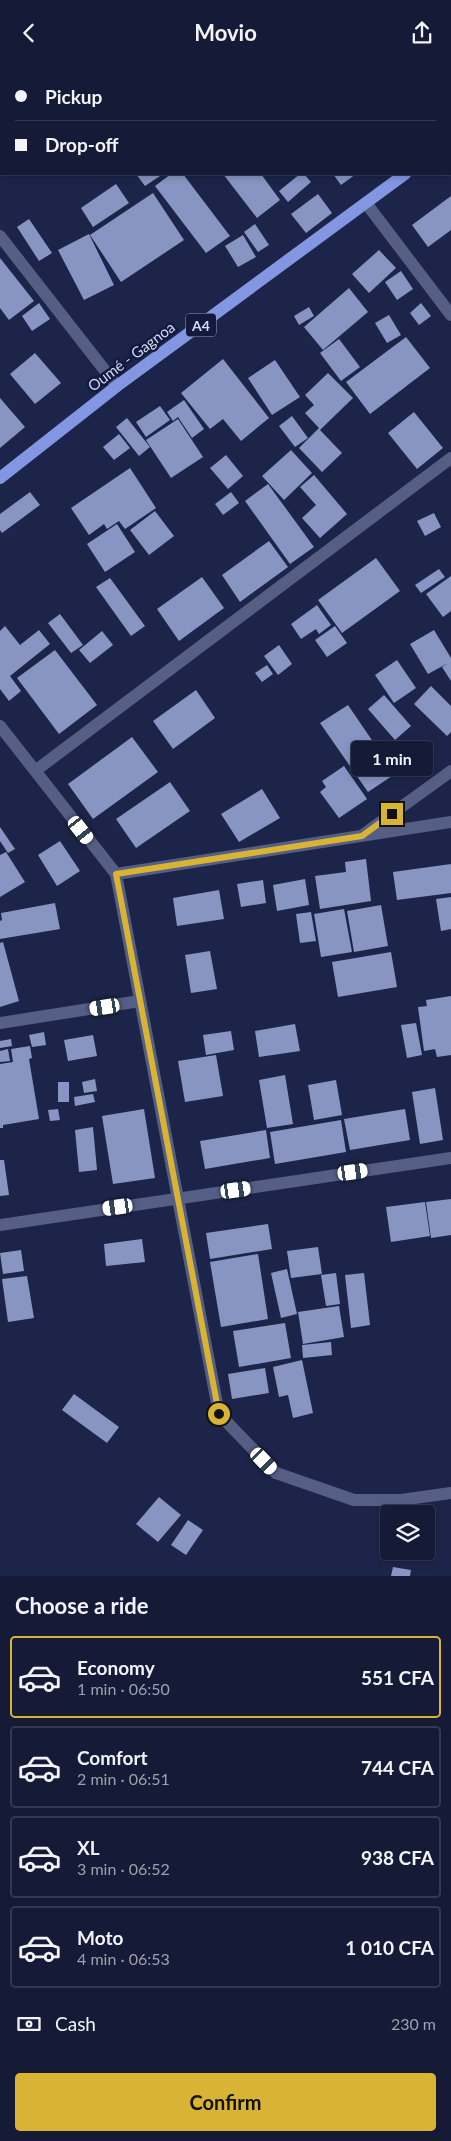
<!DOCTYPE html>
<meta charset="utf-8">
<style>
:root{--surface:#151b37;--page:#222842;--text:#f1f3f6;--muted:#9da1ad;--line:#343952;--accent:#d9b434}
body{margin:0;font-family:Lato,sans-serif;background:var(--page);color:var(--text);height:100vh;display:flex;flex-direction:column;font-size:19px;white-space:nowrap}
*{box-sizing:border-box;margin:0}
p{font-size:16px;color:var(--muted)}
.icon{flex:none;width:28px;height:28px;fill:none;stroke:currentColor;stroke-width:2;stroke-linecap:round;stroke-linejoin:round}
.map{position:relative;height:1511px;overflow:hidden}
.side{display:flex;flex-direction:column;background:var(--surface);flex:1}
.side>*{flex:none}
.top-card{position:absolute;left:0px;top:0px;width:451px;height:110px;box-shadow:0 2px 8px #0003,0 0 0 1px var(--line);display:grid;align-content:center;height:110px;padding:0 15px;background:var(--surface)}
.fabs{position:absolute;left:380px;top:1440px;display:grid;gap:10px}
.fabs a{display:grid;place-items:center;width:55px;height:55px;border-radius:5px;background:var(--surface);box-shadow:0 2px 8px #0003,0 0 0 1px var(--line);font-size:25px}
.end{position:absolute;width:22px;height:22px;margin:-11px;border:6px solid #d9b434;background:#111;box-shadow:0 0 0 2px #111}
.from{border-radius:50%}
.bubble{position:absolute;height:35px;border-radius:5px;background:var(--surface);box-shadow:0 2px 8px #0003,0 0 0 1px var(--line);font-size:16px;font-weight:700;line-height:35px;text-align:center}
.car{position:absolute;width:15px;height:30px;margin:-15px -8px;border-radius:6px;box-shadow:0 0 4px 1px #0007;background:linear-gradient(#fff 24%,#345 0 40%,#fff 0 76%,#345 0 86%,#fff 0)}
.top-card b{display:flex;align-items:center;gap:18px;height:48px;font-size:19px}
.top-card b+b{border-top:1px solid var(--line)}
.top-card i{width:12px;height:12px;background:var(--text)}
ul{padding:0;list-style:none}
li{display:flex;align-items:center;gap:15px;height:82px;margin:0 10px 8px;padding:0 5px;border:2px solid var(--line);border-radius:5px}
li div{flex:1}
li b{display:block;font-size:19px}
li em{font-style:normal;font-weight:700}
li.active{border-color:var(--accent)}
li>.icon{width:45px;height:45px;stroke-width:1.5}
h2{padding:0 15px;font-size:22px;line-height:60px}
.pay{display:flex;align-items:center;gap:12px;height:55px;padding:0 15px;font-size:19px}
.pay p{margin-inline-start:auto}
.primary-button{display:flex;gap:10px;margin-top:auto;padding:10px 15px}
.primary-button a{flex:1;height:58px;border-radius:5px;background:var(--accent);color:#111;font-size:20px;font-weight:700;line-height:58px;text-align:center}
header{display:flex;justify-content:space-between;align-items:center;height:65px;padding:0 15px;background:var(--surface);font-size:22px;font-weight:700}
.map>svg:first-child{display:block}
.building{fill:#8895c3}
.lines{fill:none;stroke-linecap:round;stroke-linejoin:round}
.minor{stroke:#555f85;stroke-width:12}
.major{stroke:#8296e2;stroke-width:12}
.route{stroke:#d9b434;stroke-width:6}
.labels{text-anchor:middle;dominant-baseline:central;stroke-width:5;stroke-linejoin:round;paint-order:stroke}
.shield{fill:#131a3e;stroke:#9aa2be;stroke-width:1}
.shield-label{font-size:14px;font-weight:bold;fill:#d4dcf5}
.street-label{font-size:15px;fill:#d4dcf5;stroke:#131a3e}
</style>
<header><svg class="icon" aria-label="back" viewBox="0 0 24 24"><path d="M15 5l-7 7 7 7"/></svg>Movio<svg class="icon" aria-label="share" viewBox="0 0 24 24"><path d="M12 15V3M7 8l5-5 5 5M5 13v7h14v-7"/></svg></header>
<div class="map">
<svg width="451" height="1511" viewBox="0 0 451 1511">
<rect width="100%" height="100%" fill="#1c2449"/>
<!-- building -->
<path class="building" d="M136 109H163L145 121Z
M171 109H183L230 171 206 188 155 121Z
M223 109H261L280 135 257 153Z
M300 109H304L311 117 288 137 279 126Z
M333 109H356L341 120Z
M116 119 129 138 93 162 81 143Z
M153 128 184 175 121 217 90 170Z
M318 129 332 148 306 168 291 149Z
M451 131V165L428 182 412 160Z
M29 154 52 188 39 196 17 162Z
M255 159 269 180 258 187 244 167Z
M89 169 114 220 84 235 58 185Z
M243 170 256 192 238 202 225 181Z
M379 185 396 203 369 228 352 209Z
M0 193 34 236 9 255 0 243Z
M401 206 413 224 397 235 385 217Z
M349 223 368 247 323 285 304 262Z
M39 238 50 254 32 266 22 251Z
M421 238 431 251 419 260 410 248Z
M309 242 314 251 299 260 294 251Z
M389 250 401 270 387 278 375 258Z
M406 272 430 303 370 349 346 317Z
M339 274 360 302 341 316 320 288Z
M35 288 61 318 35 339 10 309Z
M223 294 269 353 241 376 223 354 210 364 181 328Z
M275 295 300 332 272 350 248 313Z
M328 308 353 333 320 365 342 388 322 407 299 383 319 363 305 348 314 340 305 330Z
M0 333 25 362 0 383Z
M184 335 204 364 192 373 178 352 173 356 167 347Z
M160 341 170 355 146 372 136 357Z
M414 347 443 383 417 404 388 368Z
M292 351 308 373 295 382 279 361Z
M127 353 150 382 139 391 116 362Z
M178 354 203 392 171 413 146 375Z
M119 369 130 383 114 395 103 382Z
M291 385 312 408 284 435 262 411Z
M226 390 243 411 228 424 210 403Z
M130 403 156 443 125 464 119 456 107 464 104 459 89 470 71 443Z
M314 410 347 449 320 473 302 453 316 440 300 422Z
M268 419 314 482 290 499 245 436Z
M30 427 40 440 2 468 0 465V449Z
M231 427 239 438 223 450 215 439Z
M155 446 174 471 149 490 130 465Z
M434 448 441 462 425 471 417 456Z
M117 459 135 487 105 507 87 479Z
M269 476 288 502 240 537 222 510Z
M376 493 400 526 342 568 318 535Z
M439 504 445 512 421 528 415 520Z
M451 511V546L443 552 426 529Z
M202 512 224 543 179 576 157 544Z
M110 513 145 561 131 571 96 522Z
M317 540 331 560 319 569 316 564 301 574 291 559Z
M60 549 83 580 71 588 48 558Z
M5 561 20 580 39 565 50 579 10 611 21 626 9 636 0 624V566Z
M335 561 347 578 327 592 315 575Z
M434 565 451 593V616L442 602 448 598 428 609 410 579Z
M102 566 113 580 90 598 79 585Z
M279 580 292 599 278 610 264 591Z
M55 585 97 640 59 669 17 613Z
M397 595 416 623 394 638 375 610Z
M267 600 273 609 262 617 255 608Z
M431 621 451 641V667L447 671 414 639Z
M196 625 215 653 173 684 153 656Z
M384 630 411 661 395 675 368 644Z
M348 640 395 709 368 727 320 658Z
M132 672 158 707 93 754 68 719Z
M344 701 367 734 339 753 320 727 326 722 322 716Z
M170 717 190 746 136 783 116 754Z
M262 724 280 753 239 777 221 749Z
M0 762 15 784 8 788 0 776Z
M60 776 80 806 57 821 38 790Z
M6 787 25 817 0 832V790Z
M366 794 371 836 320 844 315 811 346 807 345 797Z
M451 799V828L397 835 393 807Z
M305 814 309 840 277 846 273 820Z
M263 815 266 838 241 842 237 819Z
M219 825 224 854 177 861 173 833Z
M451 832V864L441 866 436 834Z
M55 838 60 864 0 874V856L2 855 1 848Z
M381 840 388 881 354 887 347 846Z
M344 844 352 887 321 892 314 849Z
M311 847 316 876 300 878 296 849Z
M3 877 19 936 0 942V878Z
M210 886 217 924 191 928 185 890Z
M391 887 397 922 338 932 332 897Z
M451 931V990L437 992 435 984 424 986 418 942 427 941 426 935Z
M416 958 422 990 407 993 401 960Z
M295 959 300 986 259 992 255 966Z
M231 966 234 985 206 990 203 970Z
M44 967 46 980 32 982 29 970Z
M93 970 97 991 68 996 64 975Z
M11 974 12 981 0 983V976Z
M30 981 32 993 29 994 39 1054 3 1060V1063H0V999L13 997 11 984Z
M8 984 10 996 0 997V986Z
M216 990 223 1031 185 1037 178 996Z
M285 1010 293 1059 267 1063 259 1015Z
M95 1014 97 1026 84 1028 82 1017Z
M336 1015 342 1050 314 1055 308 1020Z
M58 1017H69V1037H58Z
M435 1023 443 1075 420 1079 412 1027Z
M93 1029 95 1037 75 1041 74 1032Z
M58 1044 60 1055 50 1056 48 1045Z
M144 1044 155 1113 113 1119 102 1051Z
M405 1044 410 1075 350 1085 344 1054Z
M341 1055 346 1087 275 1099 270 1067Z
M93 1062 97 1105 79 1107 75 1065Z
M266 1065 270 1093 205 1104 200 1076Z
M0 1095H4L9 1130 0 1131Z
M451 1134V1170L431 1173 426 1137Z
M425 1137 430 1171 391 1177 386 1142Z
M268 1159 272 1184 210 1194 206 1168Z
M142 1174 145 1197 106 1201 104 1179Z
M318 1182 322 1209 291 1213 287 1186Z
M21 1185 24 1206 3 1209 0 1188Z
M258 1189 268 1254 221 1262 210 1197Z
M287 1204 297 1249 281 1253 271 1208Z
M336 1208 340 1239 326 1241 321 1210Z
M364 1208 370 1260 351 1263 345 1210Z
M27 1211 34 1253 8 1257 2 1214Z
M339 1241 344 1272 303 1279 298 1247Z
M285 1258 291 1293 239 1302 233 1266Z
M331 1277 332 1290 303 1293 302 1280Z
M302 1295 313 1348 293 1353 288 1330 279 1332 273 1302Z
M265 1303 269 1328 232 1334 228 1309Z
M74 1329 119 1362 107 1378 62 1345Z
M159 1432 181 1450 158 1477 136 1459Z
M188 1455 203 1465 186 1490 171 1480Z
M393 1502 411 1505 410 1511H391Z"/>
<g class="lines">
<!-- minor -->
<path class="minor" d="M6 1 7 0
M366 138 451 250
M0 171 117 321
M0 661 116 809 219 1349 276 1408 354 1435H401L451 1428
M35 706 451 393
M364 769 451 706
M116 809 451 757
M0 958 140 936
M0 1160 451 1093"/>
<!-- major -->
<path class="major" d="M450 74 451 73
M0 413 117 321 405 109"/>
</g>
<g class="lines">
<!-- route -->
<path class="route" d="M219 1349 116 809 362 771 392 749"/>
</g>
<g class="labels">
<!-- shield labels -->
<rect class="shield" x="186" y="248.5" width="30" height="23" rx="4"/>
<g class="shield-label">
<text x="201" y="260">A4</text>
</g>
<!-- street labels -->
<g class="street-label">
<text transform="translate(131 291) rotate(-37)">Oumé - Gagnoa</text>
</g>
</g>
</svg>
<div class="fabs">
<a><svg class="icon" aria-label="layers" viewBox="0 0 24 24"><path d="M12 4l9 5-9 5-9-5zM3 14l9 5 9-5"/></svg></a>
</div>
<i class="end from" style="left:219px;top:1349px"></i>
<i class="end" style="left:392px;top:749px"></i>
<div class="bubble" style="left:351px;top:676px;width:82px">1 min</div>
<i class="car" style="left:81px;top:765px;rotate:142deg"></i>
<i class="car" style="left:105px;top:942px;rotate:261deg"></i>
<i class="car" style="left:353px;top:1107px;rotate:82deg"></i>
<i class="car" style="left:236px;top:1125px;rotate:82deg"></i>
<i class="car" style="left:118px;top:1142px;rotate:262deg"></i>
<i class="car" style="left:264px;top:1396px;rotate:136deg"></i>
<div class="top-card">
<b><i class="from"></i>Pickup</b>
<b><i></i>Drop-off</b>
</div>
</div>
<section class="side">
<h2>Choose a ride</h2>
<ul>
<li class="active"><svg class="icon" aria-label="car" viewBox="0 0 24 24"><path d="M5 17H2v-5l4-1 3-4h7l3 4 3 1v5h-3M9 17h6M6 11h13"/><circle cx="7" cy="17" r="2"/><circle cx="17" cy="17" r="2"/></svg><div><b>Economy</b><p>1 min · 06:50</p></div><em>551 CFA</em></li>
<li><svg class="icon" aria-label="car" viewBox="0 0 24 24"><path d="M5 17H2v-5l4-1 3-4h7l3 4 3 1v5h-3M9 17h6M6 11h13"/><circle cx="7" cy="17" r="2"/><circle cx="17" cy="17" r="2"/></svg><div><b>Comfort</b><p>2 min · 06:51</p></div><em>744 CFA</em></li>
<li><svg class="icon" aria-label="car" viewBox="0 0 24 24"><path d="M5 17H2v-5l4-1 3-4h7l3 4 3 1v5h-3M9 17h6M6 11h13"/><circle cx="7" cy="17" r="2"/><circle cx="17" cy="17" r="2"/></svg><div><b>XL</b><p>3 min · 06:52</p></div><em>938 CFA</em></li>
<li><svg class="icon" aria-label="car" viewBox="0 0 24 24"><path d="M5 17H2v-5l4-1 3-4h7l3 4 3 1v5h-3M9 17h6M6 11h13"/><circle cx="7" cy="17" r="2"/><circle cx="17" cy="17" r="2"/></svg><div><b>Moto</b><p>4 min · 06:53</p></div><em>1 010 CFA</em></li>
</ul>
<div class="pay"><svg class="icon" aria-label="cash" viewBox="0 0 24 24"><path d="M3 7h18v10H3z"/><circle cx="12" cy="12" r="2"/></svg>Cash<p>230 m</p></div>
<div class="primary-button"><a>Confirm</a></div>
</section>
